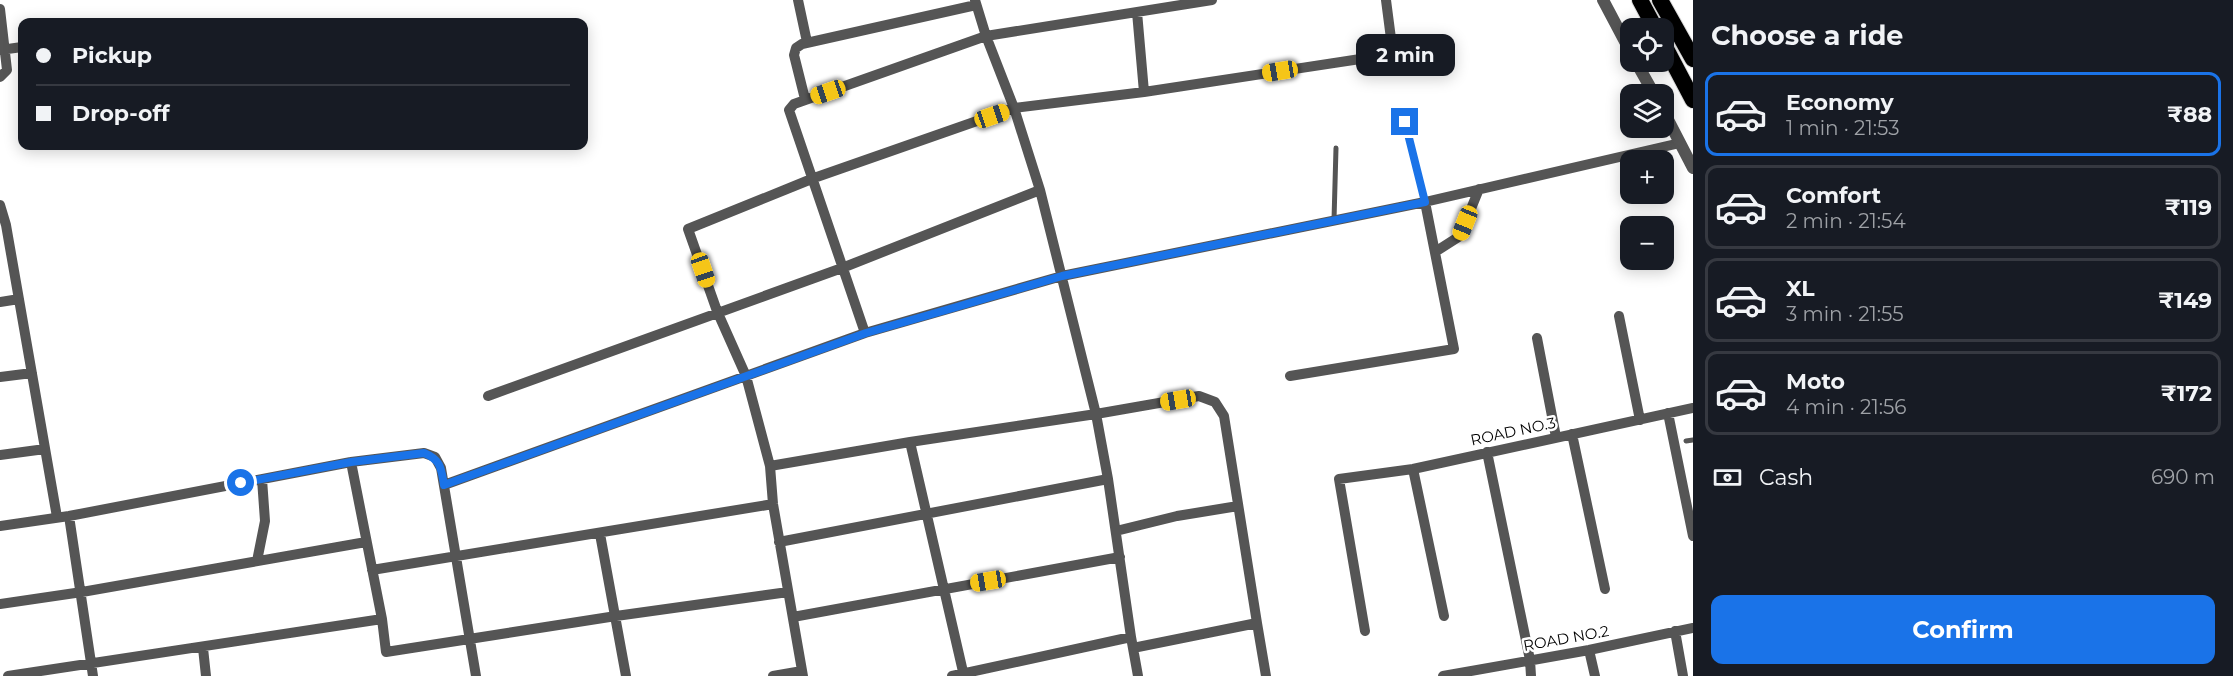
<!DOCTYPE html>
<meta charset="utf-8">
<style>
:root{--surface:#171b24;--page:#242831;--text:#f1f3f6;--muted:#9ea1a6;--line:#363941;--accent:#1a73e8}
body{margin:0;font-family:Montserrat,sans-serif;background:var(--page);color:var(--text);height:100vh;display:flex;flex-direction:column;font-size:22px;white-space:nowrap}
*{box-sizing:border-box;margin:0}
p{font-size:20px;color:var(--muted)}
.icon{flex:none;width:33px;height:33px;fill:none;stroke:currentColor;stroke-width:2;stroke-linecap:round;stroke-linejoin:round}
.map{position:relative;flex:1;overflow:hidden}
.panel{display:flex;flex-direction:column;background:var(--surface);width:540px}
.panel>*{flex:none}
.hud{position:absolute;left:18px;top:18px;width:570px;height:132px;border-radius:12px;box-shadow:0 3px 15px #0003;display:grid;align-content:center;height:132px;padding:0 18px;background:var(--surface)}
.buttons{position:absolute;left:1620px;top:18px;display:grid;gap:12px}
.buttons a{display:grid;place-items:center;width:54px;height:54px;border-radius:12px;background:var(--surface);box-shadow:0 3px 15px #0003;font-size:30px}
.end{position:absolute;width:27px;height:27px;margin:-14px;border:8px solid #1a73e8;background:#fff;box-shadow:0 0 0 3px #fff}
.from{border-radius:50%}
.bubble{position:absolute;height:42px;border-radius:12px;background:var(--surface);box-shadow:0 3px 15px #0003;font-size:20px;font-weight:700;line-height:42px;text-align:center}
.car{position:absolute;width:18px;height:36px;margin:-18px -9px;border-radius:8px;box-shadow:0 0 4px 2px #0007;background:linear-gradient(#f5c518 24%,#345 0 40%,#f5c518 0 76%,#345 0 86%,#f5c518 0)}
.hud b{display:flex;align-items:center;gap:21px;height:57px;font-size:22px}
.hud b+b{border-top:2px solid var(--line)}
.hud i{width:15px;height:15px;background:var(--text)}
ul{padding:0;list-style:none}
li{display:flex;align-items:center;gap:18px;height:84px;margin:0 12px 9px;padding:0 6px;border:3px solid var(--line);border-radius:12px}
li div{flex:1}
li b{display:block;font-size:22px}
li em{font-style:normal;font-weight:700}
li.current{border-color:var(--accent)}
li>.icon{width:54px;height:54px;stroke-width:1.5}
h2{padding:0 18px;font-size:27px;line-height:72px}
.pay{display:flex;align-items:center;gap:15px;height:66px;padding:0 18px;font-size:22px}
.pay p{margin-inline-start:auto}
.cta{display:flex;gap:12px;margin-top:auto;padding:12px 18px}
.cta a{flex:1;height:69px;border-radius:12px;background:var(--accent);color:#fff;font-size:24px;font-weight:700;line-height:69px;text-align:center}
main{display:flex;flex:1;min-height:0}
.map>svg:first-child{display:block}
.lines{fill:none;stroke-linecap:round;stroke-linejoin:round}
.trunk-casing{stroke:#dbdbdb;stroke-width:18}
.service{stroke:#555;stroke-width:5}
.minor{stroke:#555;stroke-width:10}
.tertiary{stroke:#555;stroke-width:12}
.trunk{stroke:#000;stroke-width:16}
.route{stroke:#1a73e8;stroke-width:8}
.labels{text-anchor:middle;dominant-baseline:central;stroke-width:5;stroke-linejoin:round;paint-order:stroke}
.street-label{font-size:15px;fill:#000;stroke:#fff}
</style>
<main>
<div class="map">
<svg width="1693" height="676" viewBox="0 0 1693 676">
<rect width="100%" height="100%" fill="#fff"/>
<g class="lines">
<defs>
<path id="trunk" d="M1640 0 1655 28
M1660 0 1693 59
M1664 45 1693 100"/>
</defs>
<!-- trunk casing -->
<use href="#trunk" class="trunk-casing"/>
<!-- service -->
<path class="service" d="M1405 122 1425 202
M1334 220 1336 148
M1686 441 1693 440"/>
<!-- minor -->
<path class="minor" d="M798 0 807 42
M0 9 7 70 0 77
M1137 12 1144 92
M0 50 22 47
M805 99 794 55 796 48 802 44 976 5
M0 205 6 225 57 517
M1435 252 1460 236 1479 189
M0 302 19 299
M1619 316 1640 420
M865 333 789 110 794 104 986 36 1212 0
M1537 338 1556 437
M1290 376 1454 349 1425 202
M0 377 32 373
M488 396 842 268 1040 190
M1668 413 1693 536
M1572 434 1605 589
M1487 452 1530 660 1531 676
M0 455 45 449
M351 462 382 619 386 652 616 616 788 592
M770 466 910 442
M1413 469 1444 616
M444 485 865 333 1062 276 1425 202 1680 143
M69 516 93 676
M0 526 69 516 351 462 424 453 435 457 441 468 476 676
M1116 531 1177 516 1238 506
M600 534 626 676
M779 542 1108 479
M257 561 265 521 262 479
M372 570 773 504
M0 604 82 592 366 542
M793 617 1120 557
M1365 631 1339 479 1413 469 1693 408
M1675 631 1683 676
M1131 637 1108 479 1096 414 1199 396 1215 402 1224 416 1257 623
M203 648 206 676
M1133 648 1257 623 1266 676
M1589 650 1595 676
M8 676 382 619
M773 676 802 671
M803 676 773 504 770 466 746 376 717 311 688 229 814 178 1014 108 1144 92 1393 54 1386 0
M952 676 1131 637 1138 676
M964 676 910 442 1096 414 1040 190 1014 108 986 36 975 0
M1443 676 1589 650 1693 628"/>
<!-- tertiary -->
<path class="tertiary" d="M1603 0 1630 51
M1636 62 1654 94
M1664 112 1693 168"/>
<!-- trunk -->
<use href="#trunk" class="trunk"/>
</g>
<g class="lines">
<!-- route -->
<path class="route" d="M241 483 351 462 424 453C441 460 441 468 444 485L866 333 953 308 1062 276 1425 202 1405 122"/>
</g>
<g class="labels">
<!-- street labels -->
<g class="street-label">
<text transform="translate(1513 431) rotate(-12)">ROAD NO.3</text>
<text transform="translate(1566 638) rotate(-10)">ROAD NO.2</text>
</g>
</g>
</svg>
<div class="buttons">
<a><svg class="icon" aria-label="locate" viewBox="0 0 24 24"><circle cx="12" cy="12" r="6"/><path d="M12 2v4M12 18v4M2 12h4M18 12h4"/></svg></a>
<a><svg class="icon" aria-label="layers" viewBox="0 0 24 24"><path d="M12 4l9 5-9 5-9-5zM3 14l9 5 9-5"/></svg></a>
<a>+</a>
<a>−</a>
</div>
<i class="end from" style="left:241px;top:483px"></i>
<i class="end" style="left:1405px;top:122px"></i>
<div class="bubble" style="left:1356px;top:34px;width:99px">2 min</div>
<i class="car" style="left:1280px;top:71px;rotate:261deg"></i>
<i class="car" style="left:828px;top:92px;rotate:251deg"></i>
<i class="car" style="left:992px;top:116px;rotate:71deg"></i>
<i class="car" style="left:1465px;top:223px;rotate:202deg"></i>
<i class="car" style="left:703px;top:270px;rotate:161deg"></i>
<i class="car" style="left:1178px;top:400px;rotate:260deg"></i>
<i class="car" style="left:988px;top:581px;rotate:260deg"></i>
<div class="hud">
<b><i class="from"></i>Pickup</b>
<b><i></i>Drop-off</b>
</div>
</div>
<section class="panel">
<h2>Choose a ride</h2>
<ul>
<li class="current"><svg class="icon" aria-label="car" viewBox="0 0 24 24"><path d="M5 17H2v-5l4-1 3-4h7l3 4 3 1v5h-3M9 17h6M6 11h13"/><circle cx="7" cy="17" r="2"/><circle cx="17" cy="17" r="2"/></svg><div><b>Economy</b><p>1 min · 21:53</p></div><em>₹88</em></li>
<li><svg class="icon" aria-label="car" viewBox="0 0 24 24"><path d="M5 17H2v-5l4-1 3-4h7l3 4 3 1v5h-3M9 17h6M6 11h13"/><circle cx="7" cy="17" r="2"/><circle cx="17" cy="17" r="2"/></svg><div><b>Comfort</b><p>2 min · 21:54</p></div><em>₹119</em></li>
<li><svg class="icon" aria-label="car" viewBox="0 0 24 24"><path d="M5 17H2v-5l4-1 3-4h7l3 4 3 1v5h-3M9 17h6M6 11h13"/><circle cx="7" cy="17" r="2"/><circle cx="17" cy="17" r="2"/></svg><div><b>XL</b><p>3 min · 21:55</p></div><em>₹149</em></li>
<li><svg class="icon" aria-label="car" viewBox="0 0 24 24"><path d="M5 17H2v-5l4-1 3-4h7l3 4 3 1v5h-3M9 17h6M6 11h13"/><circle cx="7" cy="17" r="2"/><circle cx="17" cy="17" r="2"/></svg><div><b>Moto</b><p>4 min · 21:56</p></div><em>₹172</em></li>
</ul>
<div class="pay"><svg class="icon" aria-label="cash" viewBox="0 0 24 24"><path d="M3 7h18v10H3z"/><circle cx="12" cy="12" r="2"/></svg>Cash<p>690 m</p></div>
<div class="cta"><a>Confirm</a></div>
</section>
</main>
